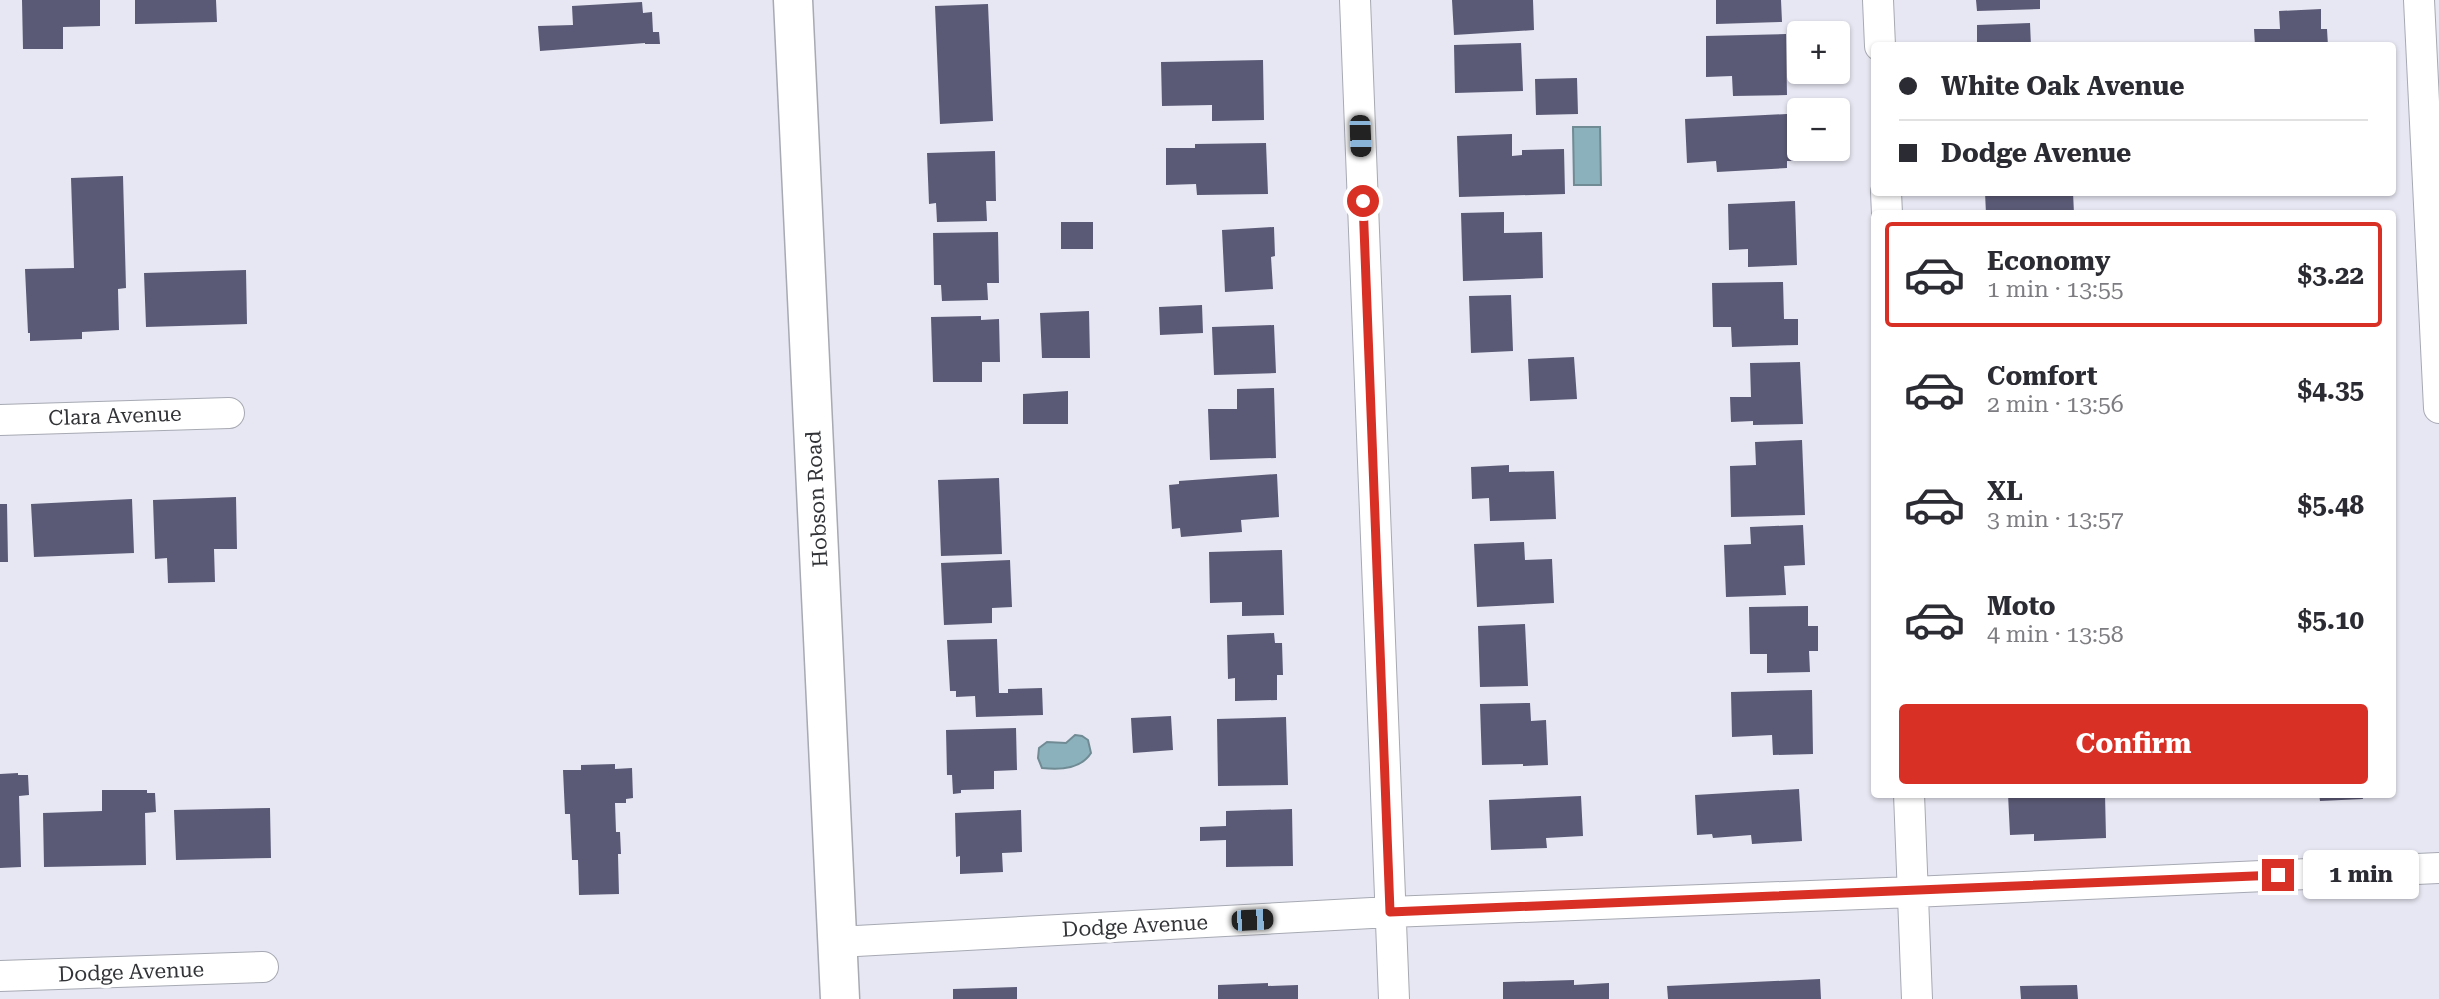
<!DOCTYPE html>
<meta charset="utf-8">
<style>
:root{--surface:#fff;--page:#f2f2f3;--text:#2b2b33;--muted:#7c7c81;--line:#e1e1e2;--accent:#d93025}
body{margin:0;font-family:"Roboto Serif",serif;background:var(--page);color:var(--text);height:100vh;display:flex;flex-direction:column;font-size:26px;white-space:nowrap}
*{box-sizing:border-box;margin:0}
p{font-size:23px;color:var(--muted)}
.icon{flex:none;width:38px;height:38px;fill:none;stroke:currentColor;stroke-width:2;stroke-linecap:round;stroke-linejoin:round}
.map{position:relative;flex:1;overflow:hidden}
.details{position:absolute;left:1871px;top:210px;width:525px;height:588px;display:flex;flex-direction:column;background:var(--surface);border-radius:7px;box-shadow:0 2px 5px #0004}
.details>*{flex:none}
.guide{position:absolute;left:1871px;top:42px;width:525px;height:154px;border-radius:7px;box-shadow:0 2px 5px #0004;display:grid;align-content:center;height:154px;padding:0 28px;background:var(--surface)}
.fabs{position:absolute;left:1787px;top:21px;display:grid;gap:14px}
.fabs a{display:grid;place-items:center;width:63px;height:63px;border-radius:7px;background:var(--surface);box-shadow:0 2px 5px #0004;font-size:35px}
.end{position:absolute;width:32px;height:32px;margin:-16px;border:9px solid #d93025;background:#fff;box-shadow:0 0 0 4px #fff}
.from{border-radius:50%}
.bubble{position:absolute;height:49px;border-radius:7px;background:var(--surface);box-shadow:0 2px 5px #0004;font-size:23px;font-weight:700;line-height:49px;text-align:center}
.car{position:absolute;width:21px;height:42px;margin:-21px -10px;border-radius:9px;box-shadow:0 0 5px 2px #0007;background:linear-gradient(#222 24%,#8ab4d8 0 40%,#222 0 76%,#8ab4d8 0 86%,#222 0)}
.guide b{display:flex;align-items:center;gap:24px;height:66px;font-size:26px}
.guide b+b{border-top:2px solid var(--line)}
.guide i{width:18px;height:18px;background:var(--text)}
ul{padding:12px 0 0;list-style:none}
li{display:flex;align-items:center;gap:21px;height:105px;margin:0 14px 10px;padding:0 14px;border:4px solid transparent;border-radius:7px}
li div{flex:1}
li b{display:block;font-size:26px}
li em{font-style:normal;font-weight:700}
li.current{border-color:var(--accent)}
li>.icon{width:63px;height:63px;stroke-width:1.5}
.action{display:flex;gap:14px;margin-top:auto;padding:14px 28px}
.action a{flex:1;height:80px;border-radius:7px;background:var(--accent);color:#fff;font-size:28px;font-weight:700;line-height:80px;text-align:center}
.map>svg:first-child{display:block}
.water{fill:#8ab1bc;stroke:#708b94;stroke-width:2}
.building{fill:#5b5a76}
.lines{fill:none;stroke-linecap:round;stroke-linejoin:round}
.minor-casing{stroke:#a7a9b3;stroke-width:32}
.secondary-casing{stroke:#a7a9b3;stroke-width:41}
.minor{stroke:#fff;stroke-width:30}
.secondary{stroke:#fff;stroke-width:38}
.route{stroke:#d93025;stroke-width:9}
.labels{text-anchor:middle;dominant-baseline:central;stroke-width:7;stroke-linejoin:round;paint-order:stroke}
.street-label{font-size:21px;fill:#323337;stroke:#fff}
</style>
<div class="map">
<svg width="2439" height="999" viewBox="0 0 2439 999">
<rect width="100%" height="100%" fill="#e6e7f2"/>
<!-- water -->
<path class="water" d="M1573 127H1600L1601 185H1574Z
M1075 735 1082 736 1088 740 1091 753C1081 769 1059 770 1042 768L1038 758 1039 748 1047 742 1066 743Z"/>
<!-- building -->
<path class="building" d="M22 0H100V26L63 27V49H23Z
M135 0H216L217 22 135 24Z
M1452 0H1533L1534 30 1454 35Z
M1716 0H1781L1782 22 1716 24Z
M1976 0H2040V9L1977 11Z
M642 2 643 13 652 12 653 32H659L660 44H645V43L540 51 538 26 573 25 572 6Z
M988 4 993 121 940 124 935 6Z
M2321 9V29H2327L2328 46H2255L2254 29H2280L2279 11Z
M2030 23 2031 46H1977V25Z
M1786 34 1787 95 1733 96 1732 76 1706 77V36Z
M1521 43 1523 91 1455 93 1454 45Z
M1263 60 1264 120 1212 121V105L1162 106 1161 62Z
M1577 78 1578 114 1536 115 1535 79Z
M1787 114 1789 138 1797 137 1798 161H1787V168L1717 172 1716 161 1687 163 1685 119Z
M1512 134V156L1522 155V150L1564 149 1565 194 1459 197 1457 136Z
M1266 143 1268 194 1197 195 1196 184 1166 185V148H1195V144Z
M995 151 996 201H986L987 221 937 222 936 203 929 204 927 153Z
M123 176 126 288 118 289 119 330 82 332V339L30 341V333H28L25 269 74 268 71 178Z
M1985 192H2073L2074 214H1986Z
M1795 201 1797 265 1748 267V249L1729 250 1728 204Z
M1504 212V233L1542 232 1543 278 1463 281 1461 213Z
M1061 222H1093V249H1061Z
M1274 227 1275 256 1271 257 1273 289 1225 292 1222 230Z
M998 232 999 283H987L988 300 942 301 941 285H934L933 233Z
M246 270 247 324 146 327 144 273Z
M1783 282 1784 319H1798V345L1732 347 1731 327H1713L1712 283Z
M1511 295 1513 351 1471 353 1469 296Z
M1202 305 1203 333 1160 335 1159 307Z
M1089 311 1090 358H1042L1040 313Z
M981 316V320L999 319 1000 362H982V382H933L931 317Z
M1274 325 1276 373 1214 375 1212 327Z
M1574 357 1577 399 1530 401 1528 359Z
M1800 362 1803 424 1753 425V421L1731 422 1730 397H1751L1750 363Z
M1274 388 1276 458 1210 460 1208 409H1237V389Z
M1068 391V424H1023V394Z
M1802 440 1805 515 1731 517 1730 466 1756 465 1755 442Z
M1509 465V472L1554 471 1556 519 1490 521 1489 498 1472 499 1471 467Z
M1277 474 1279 517 1241 520 1242 532 1181 537 1180 528 1172 529 1169 485 1179 484V481Z
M999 478 1002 554 941 556 938 480Z
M236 497 237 549H214L215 582 168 583 167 558 155 559 153 500Z
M132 499 134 553 34 557 31 504Z
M0 504H7L8 562H0Z
M1803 525 1805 565 1784 566 1786 595 1726 597 1724 545 1751 544 1750 527Z
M1524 542 1525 560 1552 559 1554 603 1477 607 1474 544Z
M1282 550 1284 615 1242 616V602L1210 603 1209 552Z
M1010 560 1012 607 992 608V623L944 625 941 563Z
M1808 606V626H1818V651H1809L1810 672 1767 673V654H1750L1749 607Z
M1525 624 1528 686 1480 687 1478 626Z
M1274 633 1275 643H1282L1283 675H1277V700L1235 701V678L1228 679 1227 635Z
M997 639 999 693H1008V689L1042 688 1043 715 976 717 975 696 956 697V691H950L947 640Z
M1812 690 1813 754 1773 755 1772 735 1732 737 1731 692Z
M1530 703 1531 721 1546 720 1548 765 1523 766V764L1482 765 1480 704Z
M1171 716 1173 750 1133 753 1131 718Z
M1286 717 1288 785 1218 786 1217 719Z
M1016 728 1017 770 994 771V789L961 790V793L953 794 952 775H947L946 730Z
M615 764V769L632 768 633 798 626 799V803H615L616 832H620L621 854H618L619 894 579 895 578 860H572L570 814H565L563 770H581V765Z
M18 773V775H28L29 795 19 796 21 867 0 868V774Z
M1799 789 1802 841 1752 844 1751 835 1713 838 1712 834 1697 835 1695 795Z
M102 790H147V793H155L156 812 145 813 146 865 44 867 43 813 102 811Z
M2008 794H2105L2106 838 2034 841V834L2010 835Z
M2319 794H2362L2363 799 2320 801Z
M1581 796 1583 836 1546 838 1547 848 1491 850 1489 800Z
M270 808 271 858 176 860 174 810Z
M1292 809 1293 866 1226 867V840L1200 841V827L1226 826V811Z
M1021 810 1022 852 1002 853 1003 872 960 874V856L956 857 955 813Z
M1820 979 1821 999H1668L1667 986Z
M1574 980V985L1609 983V999H1503V982Z
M1268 983V986L1298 985V999H1218V985Z
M2077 985 2078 999H2021L2020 986Z
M1017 987V999H953V989Z"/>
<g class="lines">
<defs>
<path id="minor" d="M1355 0 1394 999
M1878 0 1880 46
M2419 0 2439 408
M1886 192 1887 214
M0 420 229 413
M1909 794 1917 999
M838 942 1390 912 1913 892 2439 868
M0 976 263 967"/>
<path id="secondary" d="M793 0 840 999"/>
</defs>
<!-- minor casing -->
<use href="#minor" class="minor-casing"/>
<!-- secondary casing -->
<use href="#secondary" class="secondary-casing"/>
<!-- minor -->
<use href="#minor" class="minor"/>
<!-- secondary -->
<use href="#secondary" class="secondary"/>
</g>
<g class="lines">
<!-- route -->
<path class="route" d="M1363 201 1390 912 2278 875"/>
</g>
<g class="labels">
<!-- street labels -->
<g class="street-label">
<text transform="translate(115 416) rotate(-2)">Clara Avenue</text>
<text transform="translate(817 499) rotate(-93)">Hobson Road</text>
<text transform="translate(1135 926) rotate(-3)">Dodge Avenue</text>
<text transform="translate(131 972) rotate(-2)">Dodge Avenue</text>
</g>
</g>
</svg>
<div class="fabs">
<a>+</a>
<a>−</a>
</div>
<i class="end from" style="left:1363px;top:201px"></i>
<i class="end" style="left:2278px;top:875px"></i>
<div class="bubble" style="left:2303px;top:850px;width:116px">1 min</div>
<i class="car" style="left:1360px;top:136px;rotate:178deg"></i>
<i class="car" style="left:1252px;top:920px;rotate:87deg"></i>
<div class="guide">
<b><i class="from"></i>White Oak Avenue</b>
<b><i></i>Dodge Avenue</b>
</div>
<section class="details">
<ul>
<li class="current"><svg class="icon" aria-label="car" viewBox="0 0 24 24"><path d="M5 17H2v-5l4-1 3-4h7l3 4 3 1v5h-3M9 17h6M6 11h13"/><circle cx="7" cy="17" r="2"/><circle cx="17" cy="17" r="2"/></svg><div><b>Economy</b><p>1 min · 13:55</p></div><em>$3.22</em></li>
<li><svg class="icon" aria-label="car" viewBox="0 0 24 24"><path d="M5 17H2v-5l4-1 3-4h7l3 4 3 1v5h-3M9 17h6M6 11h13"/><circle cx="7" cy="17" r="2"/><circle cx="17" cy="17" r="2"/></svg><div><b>Comfort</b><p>2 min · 13:56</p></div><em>$4.35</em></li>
<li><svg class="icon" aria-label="car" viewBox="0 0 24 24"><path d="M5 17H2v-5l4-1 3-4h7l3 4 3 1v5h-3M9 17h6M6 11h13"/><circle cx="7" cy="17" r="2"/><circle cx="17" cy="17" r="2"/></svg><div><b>XL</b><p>3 min · 13:57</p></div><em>$5.48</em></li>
<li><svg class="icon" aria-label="car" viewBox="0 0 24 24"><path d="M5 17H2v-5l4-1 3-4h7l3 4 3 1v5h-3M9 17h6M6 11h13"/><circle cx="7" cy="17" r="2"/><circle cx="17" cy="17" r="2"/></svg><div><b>Moto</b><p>4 min · 13:58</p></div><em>$5.10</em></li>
</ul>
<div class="action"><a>Confirm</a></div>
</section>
</div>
